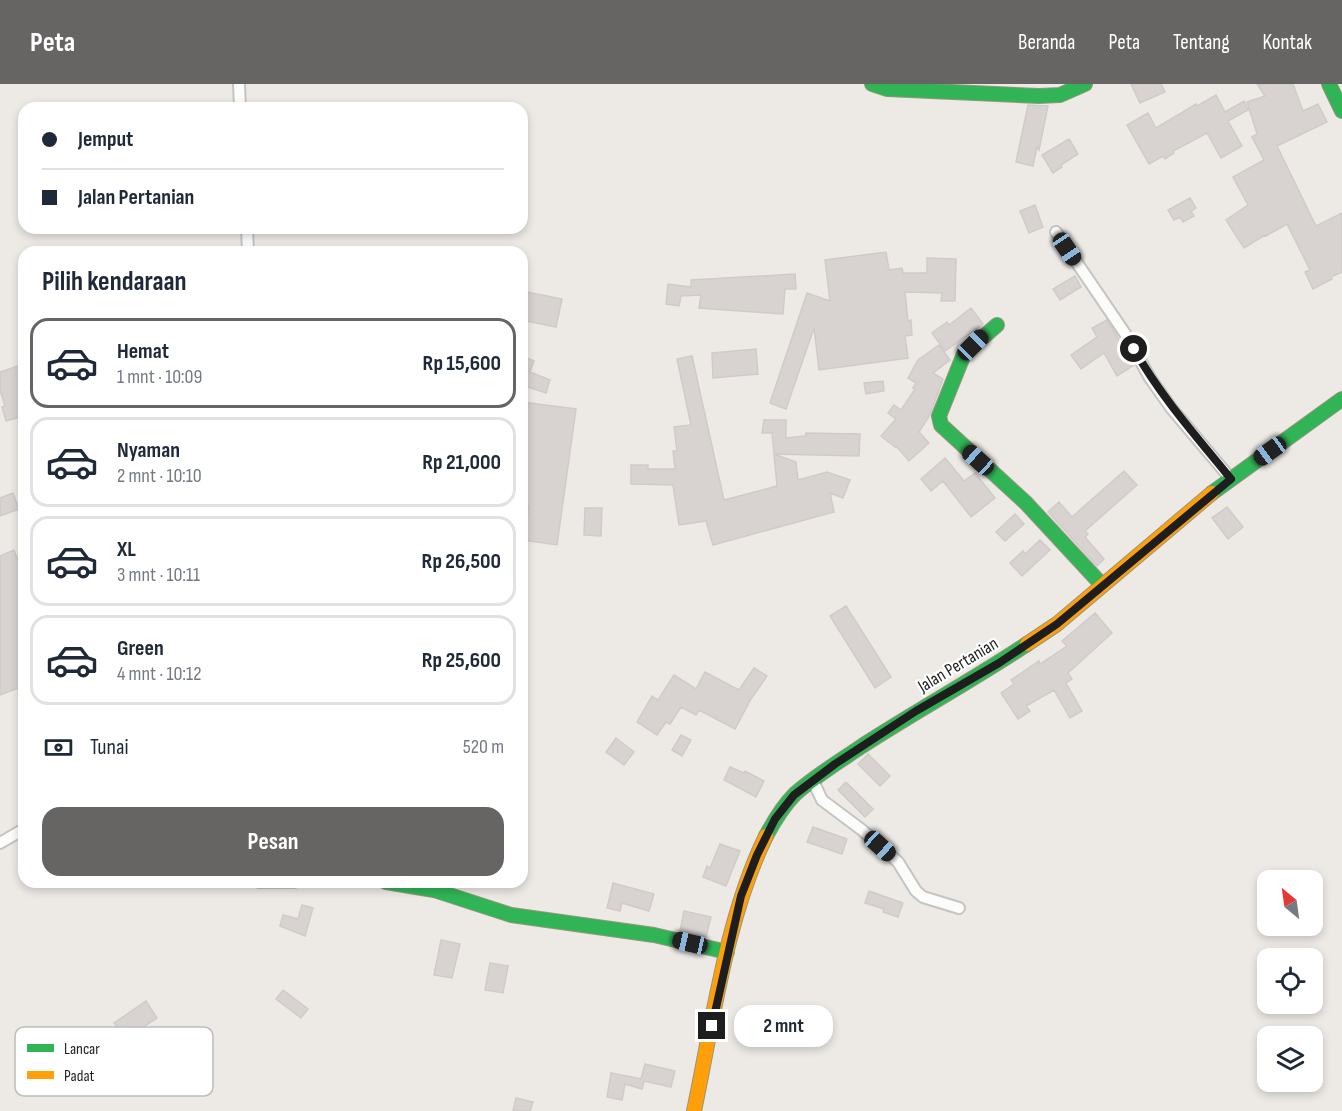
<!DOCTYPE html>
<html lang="id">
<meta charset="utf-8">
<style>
:root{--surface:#fff;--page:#f2f2f3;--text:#1f2937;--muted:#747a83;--line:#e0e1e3;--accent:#666564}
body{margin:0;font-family:"Sofia Sans Condensed",sans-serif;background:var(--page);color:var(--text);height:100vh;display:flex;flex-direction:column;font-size:22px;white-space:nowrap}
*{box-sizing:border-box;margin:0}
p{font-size:20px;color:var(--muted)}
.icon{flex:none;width:33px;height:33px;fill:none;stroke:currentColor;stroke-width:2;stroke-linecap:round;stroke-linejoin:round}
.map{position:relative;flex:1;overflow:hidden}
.side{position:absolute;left:18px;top:162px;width:510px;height:642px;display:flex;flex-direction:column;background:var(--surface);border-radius:18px;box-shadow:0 3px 9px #0003}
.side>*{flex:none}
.banner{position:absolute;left:18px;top:18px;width:510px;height:132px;border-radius:18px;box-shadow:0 3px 9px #0003;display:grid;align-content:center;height:132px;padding:0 24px;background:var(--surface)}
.needle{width:39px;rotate:331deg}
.buttons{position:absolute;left:1257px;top:786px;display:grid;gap:12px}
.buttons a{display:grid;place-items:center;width:66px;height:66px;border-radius:12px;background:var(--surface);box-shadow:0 3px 9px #0003;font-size:30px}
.end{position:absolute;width:27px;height:27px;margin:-14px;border:8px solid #1e1e1e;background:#fff;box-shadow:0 0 0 3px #fff}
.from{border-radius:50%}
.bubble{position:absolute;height:42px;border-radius:18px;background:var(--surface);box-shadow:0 3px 9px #0003;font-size:20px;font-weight:700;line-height:42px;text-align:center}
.car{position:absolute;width:18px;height:36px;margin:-18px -9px;border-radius:8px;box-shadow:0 0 4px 2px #0007;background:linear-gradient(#222 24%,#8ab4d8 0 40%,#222 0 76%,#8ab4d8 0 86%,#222 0)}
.banner b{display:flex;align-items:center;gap:21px;height:57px;font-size:22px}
.banner b+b{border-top:2px solid var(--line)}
.banner i{width:15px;height:15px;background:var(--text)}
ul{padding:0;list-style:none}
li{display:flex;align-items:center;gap:18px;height:90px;margin:0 12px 9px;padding:0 12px;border:3px solid var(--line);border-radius:18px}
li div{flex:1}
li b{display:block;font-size:22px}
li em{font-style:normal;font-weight:700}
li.selected{border-color:var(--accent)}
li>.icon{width:54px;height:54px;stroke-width:1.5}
h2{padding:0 24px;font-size:27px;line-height:72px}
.pay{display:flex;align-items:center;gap:15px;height:66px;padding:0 24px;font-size:22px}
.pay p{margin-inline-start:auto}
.action{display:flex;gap:12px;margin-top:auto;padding:12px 24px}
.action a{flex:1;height:69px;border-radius:18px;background:var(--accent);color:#fff;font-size:24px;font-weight:700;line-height:69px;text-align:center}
header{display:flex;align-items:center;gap:36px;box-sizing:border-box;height:84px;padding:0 30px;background:var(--accent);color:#fff}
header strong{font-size:28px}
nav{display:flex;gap:33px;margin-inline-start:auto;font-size:21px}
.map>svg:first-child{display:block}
.building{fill:#d8d3d1;stroke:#d0cbc8;stroke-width:1.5}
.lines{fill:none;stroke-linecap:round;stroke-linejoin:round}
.street-casing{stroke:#c5c4c2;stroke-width:14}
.fast-casing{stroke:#98957e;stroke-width:16}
.slow-casing{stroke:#98957e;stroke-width:16}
.street{stroke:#fcfcfb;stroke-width:10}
.fast{stroke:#30b455;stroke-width:14}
.slow{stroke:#ff9f0a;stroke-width:14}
.route{stroke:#1e1e1e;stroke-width:8}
.labels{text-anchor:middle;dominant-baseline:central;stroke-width:4.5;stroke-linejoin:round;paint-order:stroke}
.street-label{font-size:18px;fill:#1e1e1e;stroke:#fff}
.key{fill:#fff;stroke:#bcbcbc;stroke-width:1.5}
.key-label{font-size:16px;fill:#1e1e1e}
</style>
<header>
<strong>Peta</strong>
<nav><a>Beranda</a><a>Peta</a><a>Tentang</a><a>Kontak</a></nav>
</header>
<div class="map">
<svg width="1342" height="1027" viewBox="0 0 1342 1027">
<rect width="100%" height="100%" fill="#edeae6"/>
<!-- building -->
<path class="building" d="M1131 0H1161L1165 8 1140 19Z
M1257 0H1293L1303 27 1318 20 1327 38 1277 62 1316 142 1342 129V188L1331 193 1332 195 1313 205 1305 188 1310 186 1287 140 1266 152 1265 151 1244 164 1226 136 1248 121 1233 93 1264 76 1252 53 1257 50 1247 18 1265 12Z
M1216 11 1225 28 1244 17 1248 26 1228 37 1242 62 1221 74 1207 49 1173 67 1174 69 1165 75 1163 72 1149 80 1127 41 1148 29 1156 44 1196 20 1197 22Z
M1028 21 1048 22 1039 66 1037 63 1033 82 1016 78Z
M1069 55 1078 70 1061 81 1062 83 1053 89 1042 71Z
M1190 114 1196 124 1191 127 1194 132 1183 138 1180 133 1174 136 1168 126Z
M1035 121 1043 143 1029 149 1020 127Z
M886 168 889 186 902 184 903 189H927V174L956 175 955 217H941L942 209 905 208 908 237 911 236 912 251 905 252 908 274 819 286 814 244 786 325 770 319 807 209 830 217 825 176Z
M795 190 796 205H785L783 230 699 224 701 211 681 212 679 222 666 220 668 200 691 203V196Z
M1075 192 1081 203 1060 216 1053 205Z
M522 207 562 215 556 243 522 236Z
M971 224 983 240 945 267 932 249 947 238 949 241Z
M1107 236 1134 281 1117 292 1104 269 1081 285 1071 271 1097 253 1092 244Z
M939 261 950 276 933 289 943 295 930 331 919 348 929 359 909 377 896 362 895 363 881 352 896 335 888 329 894 321 901 326 915 305 913 304 916 299 908 294 918 276Z
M756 265 758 290 713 294 712 269Z
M522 272 534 277 530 288 550 296 546 309 525 302 522 306Z
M692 272 724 416 777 402 774 370 796 378 798 396 827 388 850 396 843 414 830 409 834 428 713 461 706 437 679 441 673 401 631 400V381H648V385H675L673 367H677L674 343 691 341 677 275Z
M24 280V332L6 337 2 323 5 322 0 306V288Z
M883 297 884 307 866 310 864 299Z
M522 318 576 325 557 461 524 456 529 422 522 421Z
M764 336H786V354L805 352 806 349 860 350 859 372 774 370 772 349H762Z
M945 374 964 397 975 389 995 414 971 433 943 397 931 407 921 395Z
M1124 387 1137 401 1085 447 1088 450 1085 453 1104 475 1097 482 1048 428 1059 418 1072 433Z
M13 409 19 425 0 432V414Z
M1227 423 1243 443 1228 455 1212 434Z
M585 424H602L601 452 584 451Z
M1015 430 1024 440 1005 457 996 448Z
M1040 456 1050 466 1022 492 1010 479 1023 467 1025 470Z
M14 466 24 492V602L0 611V472Z
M846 522 891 593 875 604 830 532Z
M1095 529 1112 549 1068 589 1072 595 1066 599 1082 627 1070 634 1054 606 1026 622 1030 627 1018 635 1001 609 1014 600 1011 596 1039 577 1040 580 1067 562 1062 557Z
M754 584 767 592 751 615 735 645 699 626 696 631 681 623 670 640 666 638 657 651 637 638 652 612 658 616 674 591 696 605 705 588 739 606Z
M681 651 691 656 682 672 672 666Z
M616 654 634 668 624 681 606 668Z
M868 670 890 692 880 702 858 680Z
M730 683 744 689 745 687 764 697 756 713 724 696Z
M846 698 873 725 865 733 838 706Z
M813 743 847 755 842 770 807 758Z
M720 760 740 767 726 802 703 793 707 782 710 784Z
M613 799 654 810 649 827 622 819 620 827 607 824Z
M869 807 903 819 898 833 883 828 884 825 865 819Z
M302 821 313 824 305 852 280 842 283 831 298 835Z
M684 827 711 833 706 853 680 847Z
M441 856 460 860 452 894 434 891Z
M490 879 508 882 503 909 485 906Z
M283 906 308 925 301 934 276 915Z
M146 917 157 934 125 955 114 939Z
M645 980 675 987 671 1003 644 997 642 1005 625 1000 622 1016 607 1013 611 989 641 995Z
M516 1014 533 1018 530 1027H513Z"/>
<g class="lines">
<defs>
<path id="street" d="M239 0 240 24
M247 144 248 168
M1056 148 1126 251 1150 294 1172 325 1231 395
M813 697 822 716 862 746 898 778 916 807 923 813 959 824
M0 759 24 745
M259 798H294"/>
<path id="fast" d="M872 0 887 5 1039 12 1060 11 1085 0
M1329 0 1342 27
M997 241 964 270 939 332 941 341 1026 419 1102 501
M1212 409 1342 315
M766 752C774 737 783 722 795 710 815 692 840 677 862 662 916 627 973 596 1027 560
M386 798 434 806 511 831 654 851 727 868"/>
<path id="slow" d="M1027 560 1057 540 1212 409
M694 1027C713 937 726 834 766 752"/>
</defs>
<!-- street casing -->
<use href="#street" class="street-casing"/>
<!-- fast casing -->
<use href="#fast" class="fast-casing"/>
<!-- slow casing -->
<use href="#slow" class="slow-casing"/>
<!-- street -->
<use href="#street" class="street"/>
<!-- fast -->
<use href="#fast" class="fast"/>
<!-- slow -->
<use href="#slow" class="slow"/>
</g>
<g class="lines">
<!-- route -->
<path class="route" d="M712 942 741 812 757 771 775 735 794 711 835 680 916 627 999 579 1057 540 1231 395C1197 353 1161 313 1134 265"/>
</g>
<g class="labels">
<!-- street labels -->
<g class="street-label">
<text transform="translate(958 581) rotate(-31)">Jalan Pertanian</text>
</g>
</g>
<!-- legend -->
<rect x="15" y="943" width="198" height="69" rx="9" class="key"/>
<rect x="27" y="960" width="27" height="8" fill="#30b455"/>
<rect x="27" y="987" width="27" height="8" fill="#ff9f0a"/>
<g class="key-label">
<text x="64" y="970">Lancar</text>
<text x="64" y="997">Padat</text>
</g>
</svg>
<div class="buttons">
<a><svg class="needle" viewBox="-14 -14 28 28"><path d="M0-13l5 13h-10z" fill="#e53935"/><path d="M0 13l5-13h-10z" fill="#747a83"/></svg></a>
<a><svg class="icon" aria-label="locate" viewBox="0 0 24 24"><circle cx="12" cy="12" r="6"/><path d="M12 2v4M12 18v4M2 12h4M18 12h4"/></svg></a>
<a><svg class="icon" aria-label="layers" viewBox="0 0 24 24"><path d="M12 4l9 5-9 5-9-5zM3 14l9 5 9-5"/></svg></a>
</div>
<i class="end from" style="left:1134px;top:265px"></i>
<i class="end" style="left:712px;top:942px"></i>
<div class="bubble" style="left:734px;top:921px;width:99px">2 mnt</div>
<i class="car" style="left:1067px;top:165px;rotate:146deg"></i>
<i class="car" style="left:973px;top:261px;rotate:45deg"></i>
<i class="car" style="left:1270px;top:367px;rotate:234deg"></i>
<i class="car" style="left:978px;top:376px;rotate:312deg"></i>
<i class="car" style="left:880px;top:762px;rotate:132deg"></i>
<i class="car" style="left:690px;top:859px;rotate:283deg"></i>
<div class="banner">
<b><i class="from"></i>Jemput</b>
<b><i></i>Jalan Pertanian</b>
</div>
<section class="side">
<h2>Pilih kendaraan</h2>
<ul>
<li class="selected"><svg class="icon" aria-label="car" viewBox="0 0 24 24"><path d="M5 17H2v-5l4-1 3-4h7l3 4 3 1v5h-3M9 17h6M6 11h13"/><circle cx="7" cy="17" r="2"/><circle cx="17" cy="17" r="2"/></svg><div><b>Hemat</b><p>1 mnt · 10:09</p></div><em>Rp 15,600</em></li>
<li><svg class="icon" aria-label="car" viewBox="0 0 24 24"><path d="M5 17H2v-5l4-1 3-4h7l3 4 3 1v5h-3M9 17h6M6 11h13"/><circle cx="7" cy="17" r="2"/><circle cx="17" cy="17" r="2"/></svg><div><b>Nyaman</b><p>2 mnt · 10:10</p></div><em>Rp 21,000</em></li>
<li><svg class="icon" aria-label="car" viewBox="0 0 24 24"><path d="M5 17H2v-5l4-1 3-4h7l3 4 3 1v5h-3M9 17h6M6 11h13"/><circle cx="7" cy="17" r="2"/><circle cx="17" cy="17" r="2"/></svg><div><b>XL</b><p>3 mnt · 10:11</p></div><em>Rp 26,500</em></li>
<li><svg class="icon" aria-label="car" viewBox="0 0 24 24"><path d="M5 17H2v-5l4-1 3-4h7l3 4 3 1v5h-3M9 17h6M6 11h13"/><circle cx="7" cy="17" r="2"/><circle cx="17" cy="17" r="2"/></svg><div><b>Green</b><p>4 mnt · 10:12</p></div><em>Rp 25,600</em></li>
</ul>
<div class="pay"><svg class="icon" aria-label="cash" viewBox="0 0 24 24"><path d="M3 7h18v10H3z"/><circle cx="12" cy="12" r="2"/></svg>Tunai<p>520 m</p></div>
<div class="action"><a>Pesan</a></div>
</section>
</div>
